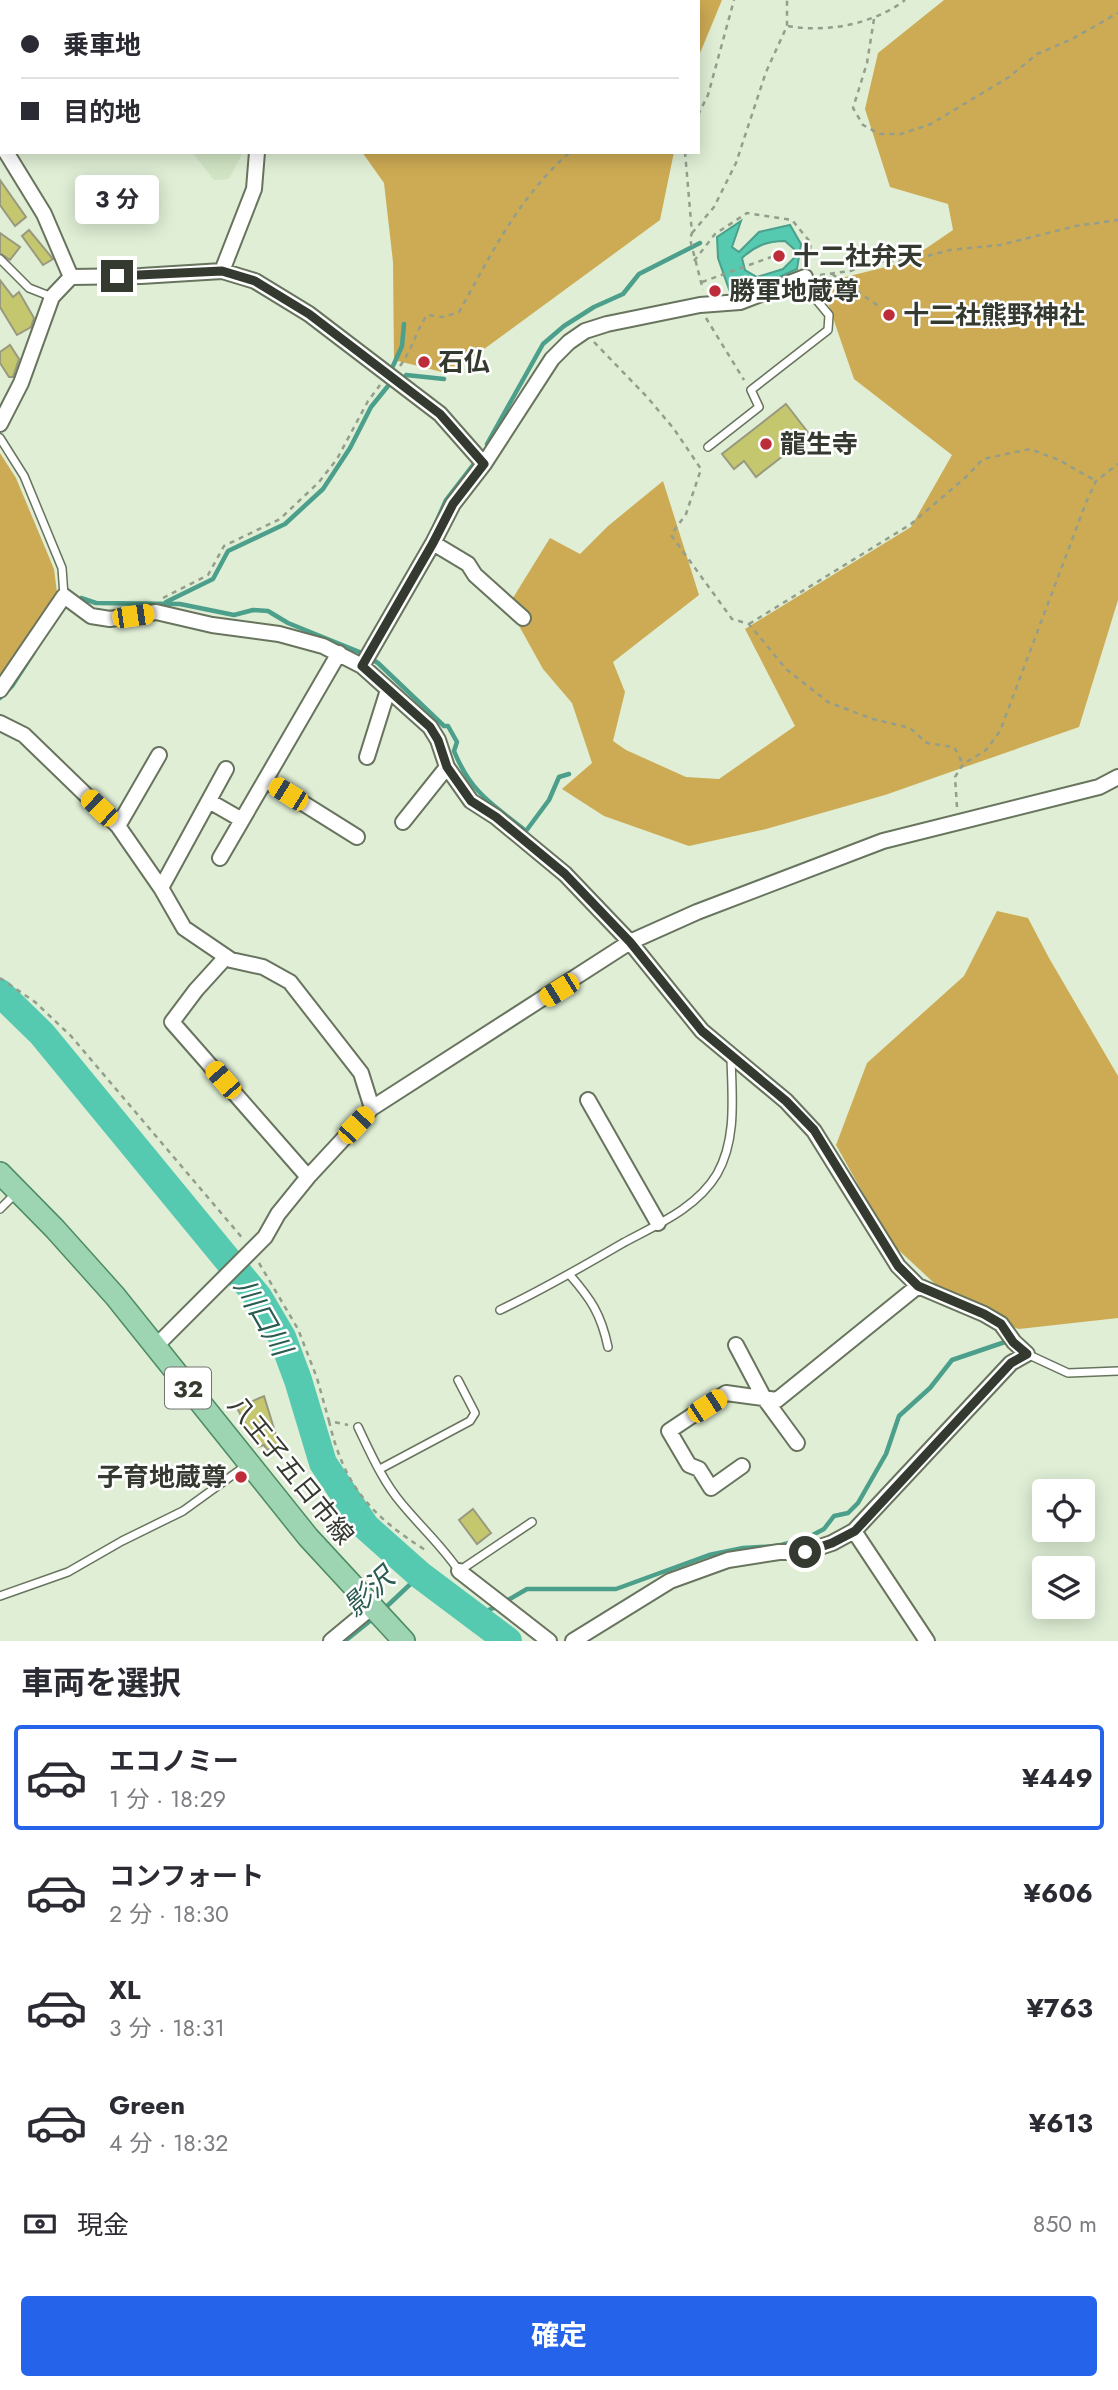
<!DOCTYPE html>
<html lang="ja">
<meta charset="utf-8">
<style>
:root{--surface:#fff;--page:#f7f7f7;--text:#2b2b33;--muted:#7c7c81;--line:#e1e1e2;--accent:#2563eb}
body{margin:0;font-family:Jost,"Noto Sans JP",sans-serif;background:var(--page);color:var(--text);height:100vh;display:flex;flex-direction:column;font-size:26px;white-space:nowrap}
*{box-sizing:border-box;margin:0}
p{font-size:23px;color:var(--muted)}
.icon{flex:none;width:38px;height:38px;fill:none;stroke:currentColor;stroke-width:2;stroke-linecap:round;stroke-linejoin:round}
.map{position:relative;height:1641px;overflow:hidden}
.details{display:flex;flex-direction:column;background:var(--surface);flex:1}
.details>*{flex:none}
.banner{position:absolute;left:0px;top:0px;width:700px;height:154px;box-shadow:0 4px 18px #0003;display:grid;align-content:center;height:154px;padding:0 21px;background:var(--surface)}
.tools{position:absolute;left:1032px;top:1479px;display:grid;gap:14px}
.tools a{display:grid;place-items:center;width:63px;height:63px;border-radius:7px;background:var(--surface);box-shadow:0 4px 18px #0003;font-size:35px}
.end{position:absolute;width:32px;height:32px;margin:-16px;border:9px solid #353a31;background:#fff;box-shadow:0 0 0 4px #fff}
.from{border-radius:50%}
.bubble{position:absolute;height:49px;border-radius:7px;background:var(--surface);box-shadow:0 4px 18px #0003;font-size:23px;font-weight:700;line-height:49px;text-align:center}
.car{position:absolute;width:21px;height:42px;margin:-21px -10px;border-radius:9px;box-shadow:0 0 5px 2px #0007;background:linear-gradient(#f5c518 24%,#345 0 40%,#f5c518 0 76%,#345 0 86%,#f5c518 0)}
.banner b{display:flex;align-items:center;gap:24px;height:66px;font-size:26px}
.banner b+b{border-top:2px solid var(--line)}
.banner i{width:18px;height:18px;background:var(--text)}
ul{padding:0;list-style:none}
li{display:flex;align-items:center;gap:21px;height:105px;margin:0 14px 10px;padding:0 7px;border:4px solid transparent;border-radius:7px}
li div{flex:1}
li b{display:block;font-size:26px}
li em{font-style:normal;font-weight:700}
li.active{border-color:var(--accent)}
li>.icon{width:63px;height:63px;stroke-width:1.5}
h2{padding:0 21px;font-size:32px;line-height:84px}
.pay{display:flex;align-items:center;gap:18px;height:77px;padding:0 21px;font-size:26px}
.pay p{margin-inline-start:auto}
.cta{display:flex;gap:14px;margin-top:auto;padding:14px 21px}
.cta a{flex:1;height:80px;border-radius:7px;background:var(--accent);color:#fff;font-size:28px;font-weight:700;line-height:80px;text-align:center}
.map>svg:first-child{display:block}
.built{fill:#d1e4c4}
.forest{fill:#cdab54}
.water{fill:#55cab1;stroke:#4b9f8b;stroke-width:2;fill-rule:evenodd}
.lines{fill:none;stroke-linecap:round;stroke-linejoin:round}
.stream{stroke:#4b9f8b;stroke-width:4.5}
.river{stroke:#55cab1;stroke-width:28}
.building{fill:#c5c76e;stroke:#98997f;stroke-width:2}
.lane-casing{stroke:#68745e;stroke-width:10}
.street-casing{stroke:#68745e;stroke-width:18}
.primary-casing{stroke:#4e8c64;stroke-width:24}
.path{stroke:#939e8c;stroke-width:2.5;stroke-dasharray:5 5;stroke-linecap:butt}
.lane{stroke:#fff;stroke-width:7}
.street{stroke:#fff;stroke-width:14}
.primary{stroke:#9dd4b2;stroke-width:21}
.route{stroke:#353a31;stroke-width:9}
.poi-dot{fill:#bd2c39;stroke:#fff;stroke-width:2.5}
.labels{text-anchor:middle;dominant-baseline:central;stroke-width:5;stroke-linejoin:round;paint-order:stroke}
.shield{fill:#fff;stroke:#72756f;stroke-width:2}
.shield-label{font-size:24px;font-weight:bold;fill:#353a31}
.poi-label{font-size:26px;font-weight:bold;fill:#353a31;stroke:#fff;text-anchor:start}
.street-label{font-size:26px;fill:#353a31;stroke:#fff}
.water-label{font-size:28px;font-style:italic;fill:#2b5c50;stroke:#fff}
</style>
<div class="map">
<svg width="1118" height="1641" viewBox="0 0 1118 1641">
<rect width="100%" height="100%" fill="#dfeed5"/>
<!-- built -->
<path class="built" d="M80 0H321V2Z
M192 152H243L229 179 214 180Z"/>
<!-- forest -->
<path class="forest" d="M340 0H722L698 58V2H339Z
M944 0H1118V600L1079 727 885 795 766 829 689 846 604 816 562 789 592 763 572 703 543 669 508 606 550 538 580 554 608 526 663 481 699 595 613 662 625 692 613 741 626 750 686 777 719 779 795 726 745 629 911 527 952 455 854 379 821 283 906 262 953 230 948 204 890 187 865 109 878 53Z
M362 152H674L660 220 450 374 394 360 393 262 384 183Z
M0 453 16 478 54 569 58 600 0 687Z
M997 911 1028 918 1049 958 1118 1076V1318L1019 1329 961 1308 891 1243 836 1145 867 1063 964 976Z"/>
<!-- water -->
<path class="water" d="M741 221 732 247 739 252 759 232 790 225 801 244 797 269 757 287 730 292 718 258 717 237ZM785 241 794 249 795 257 783 269 757 277 745 270 742 258C755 246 767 241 785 241Z"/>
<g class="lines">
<!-- stream -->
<path class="stream" d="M393 366 402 346 404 324
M406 375 444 379
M487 444 543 344 564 326 594 307 623 294 639 274 700 243
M435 525 446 500 473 465
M81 598 96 603 180 604 234 615 253 610 268 611 288 623 362 653 378 663 444 726H448L457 742 454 751C471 793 492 804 526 831L549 800 559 777 569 774
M166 602 213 579 228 551 285 524 323 489 350 448 371 407 388 386
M0 698 12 686 34 652
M508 1600 527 1589H616L709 1555 743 1548 777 1546 805 1539 824 1529 834 1516 848 1513 858 1503 886 1454 899 1416 930 1388 952 1360 1005 1342
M384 1609 420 1575
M474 1615 494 1608
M345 1641 375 1617"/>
<!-- river -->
<path class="river" d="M0 993 42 1034 259 1298 282 1337 298 1380 323 1463 366 1527 420 1575 508 1641"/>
</g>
<!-- building -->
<path class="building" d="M0 180 26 217 15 226 0 205Z
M29 230 53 259 43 265 22 236Z
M0 233 20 247 10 260 0 253Z
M0 280 13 297 19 292 34 318 31 327 17 335 0 307Z
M10 345 19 359 13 377H9L0 363V352Z
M786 404 810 435 756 477 744 461 734 469 722 454Z
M264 1396 279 1445 267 1450 264 1445 258 1447 237 1408Z
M473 1509 491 1533 477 1544 459 1520Z"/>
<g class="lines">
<defs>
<path id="lane" d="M0 259 29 288 52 297
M0 438 24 476 62 568 64 596
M708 447 759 407 751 390 828 330 829 315 800 280
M0 1209 17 1192
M569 1274C591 1299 601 1314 608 1347
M500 1310C542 1290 582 1267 623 1243 656 1225 697 1208 717 1174 737 1139 732 1096 731 1058
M1027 1354 1068 1373 1118 1371
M358 1427C370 1452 383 1482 402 1504 421 1527 442 1546 459 1571L532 1522
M380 1469 470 1421 475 1413 458 1380
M0 1596 68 1572 122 1541 183 1511 248 1464"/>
<path id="street" d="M6 152 44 214 71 277
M222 271 254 189 257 152
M0 424 21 383 52 297 71 277 141 276 222 271 255 281 309 314 440 414 484 464
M433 543 468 564 475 575 523 618
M362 666 433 543 453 504 484 464 552 359 569 342 585 331 607 324 700 305 740 302 805 277
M0 690 64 596 91 616 110 619 156 612 212 625 279 634 323 646 362 666 430 727 438 740 447 767 471 801 496 817 565 874 630 942 702 1031 786 1101 814 1131 898 1266 918 1286 984 1314 1001 1324 1014 1342 1027 1354 1011 1363 854 1531 832 1543 805 1552H779L728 1560 670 1581 573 1641
M0 723 24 735 118 826 161 888 184 928 231 960 263 967 290 982 361 1073 372 1108
M367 757 388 690
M266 780 357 837
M209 801 242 820
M403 822 447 767
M118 826 159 755
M220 858 339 653
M161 888 226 769
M226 957 196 990 172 1022 308 1177
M588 1100 658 1223
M736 1345 764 1398 797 1443
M156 1346 265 1237 278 1214 308 1177 372 1108 630 942 697 912 883 841 1099 787 1118 777
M742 1466 711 1488 699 1469 689 1465 669 1431 726 1393 777 1400 918 1286
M854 1531 927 1641
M459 1571 549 1641
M331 1641 372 1607"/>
<path id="primary" d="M0 1173 55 1229 115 1296 308 1537 404 1641"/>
</defs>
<!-- lane casing -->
<use href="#lane" class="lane-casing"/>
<!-- street casing -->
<use href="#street" class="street-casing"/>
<!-- primary casing -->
<use href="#primary" class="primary-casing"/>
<!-- path -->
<path class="path" d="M325 2 326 0
M679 2 680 0
M874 19 867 63 853 108 863 125 880 134H901L931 124 1009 77 1037 54 1072 39 1118 13
M788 26C827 33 874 24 905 0
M698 115 708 95 734 0
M685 152 692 233 690 239 703 290
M692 233 714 207 736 163 766 72 787 26V0
M694 261 715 234 747 213 792 220 811 243 808 263
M832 274 880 307
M820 275 850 271 879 262 911 260 950 250 1000 245 1076 226 1118 220
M702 282 774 256
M706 318 744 380
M594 342 648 398 674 429 701 469 686 514 671 535 732 619 749 624 786 669 828 702 873 719 910 728 927 743 954 747 963 764
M400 366C412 350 416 331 427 315L444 317 459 312C492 253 518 198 570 152
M163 598 208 575 224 546 280 519 319 482 337 459 368 401 380 385
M749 624 911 524 966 477 983 459 1030 449 1059 460 1096 481
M957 807 955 777 963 764 986 750 1000 731 1087 500 1096 481 1118 464
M0 978 35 1002 71 1036 244 1240
M259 1263 298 1329 317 1378 329 1421 348 1425
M329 1421C344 1486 371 1516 427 1551"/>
<!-- lane -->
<use href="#lane" class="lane"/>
<!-- street -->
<use href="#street" class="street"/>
<!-- primary -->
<use href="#primary" class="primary"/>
</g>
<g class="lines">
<!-- route -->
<path class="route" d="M117 276 222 271 255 281 309 314 440 414 484 464 453 504 433 543 362 666 430 727 438 740 447 767 471 801 496 817 565 874 630 942 702 1031 786 1101 814 1130 898 1266 918 1286 984 1314 1001 1324 1013 1342 1027 1354 1011 1363 855 1531 832 1543 805 1552"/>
</g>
<!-- markers -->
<g class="poi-dot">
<circle cx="779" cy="256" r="7"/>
<circle cx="715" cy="291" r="7"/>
<circle cx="889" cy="315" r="7"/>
<circle cx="424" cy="362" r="7"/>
<circle cx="766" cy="444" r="7"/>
<circle cx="241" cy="1477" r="7"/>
</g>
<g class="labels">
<!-- shield labels -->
<rect class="shield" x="165" y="1367.5" width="46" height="41" rx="5"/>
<g class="shield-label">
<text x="188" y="1388">32</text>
</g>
<!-- poi labels -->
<g class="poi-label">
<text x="793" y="256">十二社弁天</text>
<text x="729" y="291">勝軍地蔵尊</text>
<text x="903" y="315">十二社熊野神社</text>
<text x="438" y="362">石仏</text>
<text x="780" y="444">龍生寺</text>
<text x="227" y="1477" text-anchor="end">子育地蔵尊</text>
</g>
<!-- street labels -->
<g class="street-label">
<text transform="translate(291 1470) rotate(51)">八王子五日市線</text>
</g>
<!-- water labels -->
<g class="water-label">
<text transform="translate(263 1317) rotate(60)">川口川</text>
<text transform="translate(369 1592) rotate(-42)">影沢</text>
</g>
</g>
</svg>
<div class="tools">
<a><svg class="icon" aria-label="locate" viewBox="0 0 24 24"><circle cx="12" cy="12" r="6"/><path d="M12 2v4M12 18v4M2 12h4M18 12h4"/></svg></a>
<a><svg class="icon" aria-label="layers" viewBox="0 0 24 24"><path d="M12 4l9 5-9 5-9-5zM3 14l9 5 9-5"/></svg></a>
</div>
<i class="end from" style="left:805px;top:1552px"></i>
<i class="end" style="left:117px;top:276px"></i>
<div class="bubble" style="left:75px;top:175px;width:84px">3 分</div>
<i class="car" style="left:133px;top:616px;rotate:82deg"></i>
<i class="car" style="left:288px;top:794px;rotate:302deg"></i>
<i class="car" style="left:99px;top:808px;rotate:314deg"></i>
<i class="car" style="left:559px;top:990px;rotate:238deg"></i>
<i class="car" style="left:223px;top:1080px;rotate:319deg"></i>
<i class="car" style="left:356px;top:1125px;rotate:43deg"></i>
<i class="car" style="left:707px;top:1406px;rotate:57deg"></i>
<div class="banner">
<b><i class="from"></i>乗車地</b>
<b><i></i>目的地</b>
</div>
</div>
<section class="details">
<h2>車両を選択</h2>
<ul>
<li class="active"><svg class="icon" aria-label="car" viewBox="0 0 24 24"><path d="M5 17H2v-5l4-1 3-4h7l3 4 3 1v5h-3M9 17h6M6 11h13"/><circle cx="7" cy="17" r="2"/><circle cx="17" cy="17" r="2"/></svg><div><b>エコノミー</b><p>1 分 · 18:29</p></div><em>¥449</em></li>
<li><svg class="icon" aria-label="car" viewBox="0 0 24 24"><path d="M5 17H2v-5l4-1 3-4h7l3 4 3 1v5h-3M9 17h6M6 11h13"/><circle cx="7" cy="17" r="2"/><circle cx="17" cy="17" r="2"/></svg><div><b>コンフォート</b><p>2 分 · 18:30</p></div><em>¥606</em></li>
<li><svg class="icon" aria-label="car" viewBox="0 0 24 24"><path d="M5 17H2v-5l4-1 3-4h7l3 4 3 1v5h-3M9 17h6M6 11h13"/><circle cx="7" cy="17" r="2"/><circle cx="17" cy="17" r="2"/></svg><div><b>XL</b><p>3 分 · 18:31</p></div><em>¥763</em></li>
<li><svg class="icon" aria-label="car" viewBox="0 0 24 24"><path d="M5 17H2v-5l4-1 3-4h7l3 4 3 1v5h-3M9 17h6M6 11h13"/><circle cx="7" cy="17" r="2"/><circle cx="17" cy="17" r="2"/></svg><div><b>Green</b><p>4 分 · 18:32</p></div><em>¥613</em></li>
</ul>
<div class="pay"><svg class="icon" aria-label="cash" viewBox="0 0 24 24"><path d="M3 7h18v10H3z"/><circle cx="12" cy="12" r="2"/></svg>現金<p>850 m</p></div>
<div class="cta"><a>確定</a></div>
</section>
